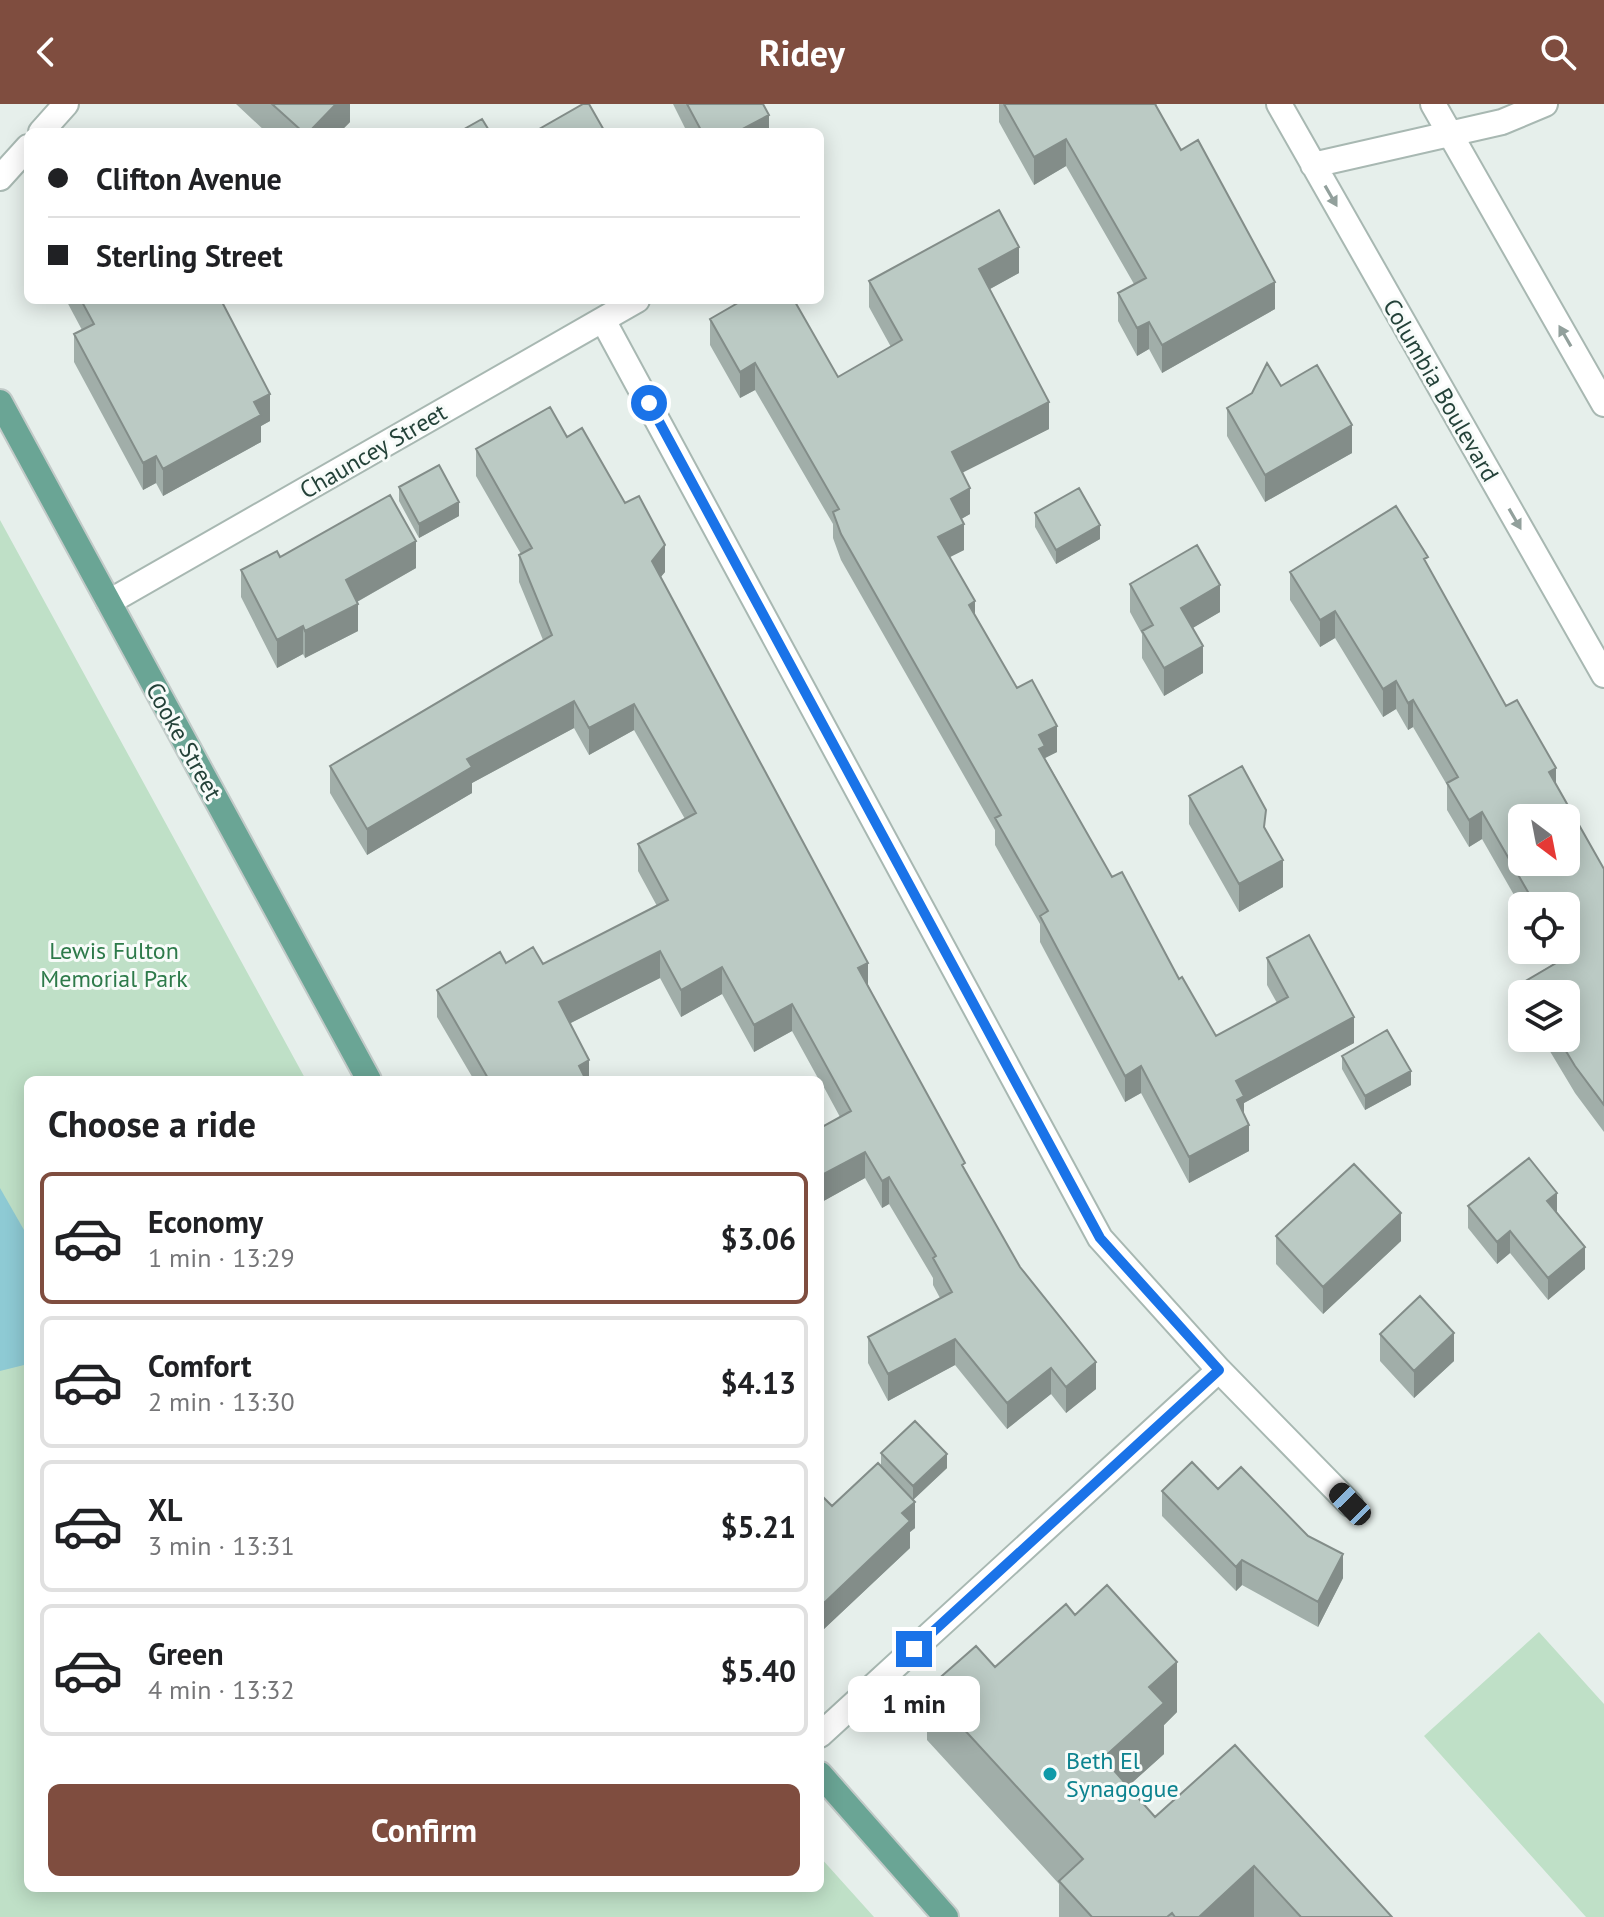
<!DOCTYPE html>
<meta charset="utf-8">
<style>
:root{--surface:#fff;--page:#f6f6f6;--text:#202124;--muted:#757577;--line:#e0e0e0;--accent:#7f4d3f}
body{margin:0;font-family:"PT Sans",sans-serif;background:var(--page);color:var(--text);height:100vh;display:flex;flex-direction:column;font-size:30px;white-space:nowrap}
*{box-sizing:border-box;margin:0}
p{font-size:26px;color:var(--muted)}
.icon{flex:none;width:44px;height:44px;fill:none;stroke:currentColor;stroke-width:2;stroke-linecap:round;stroke-linejoin:round}
.map{position:relative;flex:1;overflow:hidden}
.drawer{position:absolute;left:24px;top:972px;width:800px;height:816px;display:flex;flex-direction:column;background:var(--surface);border-radius:12px;box-shadow:0 4px 20px #0003}
.drawer>*{flex:none}
.guide{position:absolute;left:24px;top:24px;width:800px;height:176px;border-radius:12px;box-shadow:0 4px 20px #0003;display:grid;align-content:center;height:176px;padding:0 24px;background:var(--surface)}
.needle{width:52px;rotate:148deg}
.fabs{position:absolute;left:1508px;top:700px;display:grid;gap:16px}
.fabs a{display:grid;place-items:center;width:72px;height:72px;border-radius:12px;background:var(--surface);box-shadow:0 4px 20px #0003;font-size:40px}
.end{position:absolute;width:36px;height:36px;margin:-18px;border:10px solid #1a73e8;background:#fff;box-shadow:0 0 0 4px #fff}
.from{border-radius:50%}
.bubble{position:absolute;height:56px;border-radius:12px;background:var(--surface);box-shadow:0 4px 20px #0003;font-size:26px;font-weight:600;line-height:56px;text-align:center}
.car{position:absolute;width:24px;height:48px;margin:-24px -12px;border-radius:10px;box-shadow:0 0 6px 2px #0007;background:linear-gradient(#222 24%,#8ab4d8 0 40%,#222 0 76%,#8ab4d8 0 86%,#222 0)}
.guide b{display:flex;align-items:center;gap:28px;height:76px;font-size:30px}
.guide b+b{border-top:2px solid var(--line)}
.guide i{width:20px;height:20px;background:var(--text)}
ul{padding:0;list-style:none}
li{display:flex;align-items:center;gap:24px;height:132px;margin:0 16px 12px;padding:0 8px;border:4px solid var(--line);border-radius:12px}
li div{flex:1}
li b{display:block;font-size:30px}
li em{font-style:normal;font-weight:600}
li.current{border-color:var(--accent)}
li>.icon{width:72px;height:72px;stroke-width:1.5}
h2{padding:0 24px;font-size:36px;line-height:96px}
.cta{display:flex;gap:16px;margin-top:auto;padding:16px 24px}
.cta a{flex:1;height:92px;border-radius:12px;background:var(--accent);color:#fff;font-size:32px;font-weight:600;line-height:92px;text-align:center}
header{display:flex;justify-content:space-between;align-items:center;height:104px;padding:0 24px;background:var(--accent);color:#fff;font-size:36px;font-weight:600}
.map>svg:first-child{display:block}
.green{fill:#bfe0c7}
.water{fill:#8ecad4}
.lines{fill:none;stroke-linecap:round;stroke-linejoin:round}
.minor-casing{stroke:#a8b8b2;stroke-width:28}
.major-casing{stroke:#c2cac8;stroke-width:28}
.minor{stroke:#fff;stroke-width:24}
.major{stroke:#6aa595;stroke-width:24}
.wall{fill:#a1aea9}
.shaded-wall{fill:#838d89}
.building{fill:#bbcac4;stroke:#838d89;stroke-width:2;fill-rule:evenodd}
.oneway{fill:#92a09c}
.route{stroke:#1a73e8;stroke-width:10}
.culture-dot{fill:#0f9aa8;stroke:#f7fbf9;stroke-width:3}
.labels{text-anchor:middle;dominant-baseline:central;stroke-width:6;stroke-linejoin:round;paint-order:stroke}
.street-label{font-size:24px;fill:#244239;stroke:#f7fbf9}
.park-label{font-size:24px;fill:#2d7a4a;stroke:#f7fbf9}
.culture-label{font-size:24px;fill:#0d838f;stroke:#f7fbf9;text-anchor:start}
</style>
<header><svg class="icon" aria-label="back" viewBox="0 0 24 24"><path d="M15 5l-7 7 7 7"/></svg>Ridey<svg class="icon" aria-label="search" viewBox="0 0 24 24"><circle cx="10" cy="10" r="6"/><path d="M15 15l6 6"/></svg></header>
<div class="map">
<svg width="1604" height="1813" viewBox="0 0 1604 1813">
<rect width="100%" height="100%" fill="#e6efeb"/>
<!-- green -->
<path class="green" d="M0 416 306 976H28V1784H820V1753L874 1813H0Z
M1539 1528 1604 1600V1813H1586L1424 1632Z"/>
<!-- water -->
<path class="water" d="M0 1084 28 1133V1260L0 1267Z"/>
<g class="lines">
<defs>
<path id="minor" d="M1279 0 1604 571
M1433 0 1604 300
M41 28 66 0
M1313 61 1502 18 1545 0
M0 74 28 43
M603 216 1100 1134 1219 1266 1350 1400
M109 498 637 196
M820 1631 1219 1266"/>
<path id="major" d="M0 298 369 976
M820 1670 946 1813"/>
</defs>
<!-- minor casing -->
<use href="#minor" class="minor-casing"/>
<!-- major casing -->
<use href="#major" class="major-casing"/>
<!-- minor -->
<use href="#minor" class="minor"/>
<!-- major -->
<use href="#major" class="major"/>
</g>
<!-- wall -->
<path class="wall" d="M236 0H350V18L340 28H266Z
M673 0H763L769 28H687Z
M999 0H1157L1156 1 1181 46 1275 205 1162 269 1149 245 1137 252 1118 217V189L1134 180 1066 62 1034 81 999 18Z
M1019 169 990 185 1049 325 962 368 970 410 961 415 964 446 950 453 975 512 1017 584 1057 648 1045 654 1112 773 1216 932 1277 899 1267 881V854L1354 939 1244 999V1011L1249 1047 1189 1079 1141 989 1125 998 1040 838V820L995 741V726L841 456 833 434V420L755 286 740 294 710 241V215L838 273 891 243 869 203V177Z
M66 196H221L270 317 261 322V338L163 392 156 379 143 386 74 258V230L82 226Z
M1227 304 1352 349 1265 398 1227 332Z
M567 333 665 468 660 473 868 881 965 1066 1020 1163 1096 1285 1066 1309 1051 1290 1007 1325 955 1261 888 1297 868 1259V1233L940 1194 933 1181V1174L889 1100 882 1104 865 1074 820 1099V1024L840 1013 820 976H819L792 927 754 948 722 890 681 913 660 874 570 919 589 976H474L437 913V886L506 859 543 860 657 802 638 767V740L685 715 634 626 589 651 574 624 472 679V689L367 751 330 689V662L543 536 519 478V451L521 450 476 372V345Z
M399 383 459 412 419 434 399 397Z
M1035 409 1100 435 1056 460 1035 423Z
M280 453 416 464 357 498 358 527 305 554 303 550 277 564 241 493V466Z
M1428 462 1506 602 1556 682 1604 765V1028L1575 989 1542 934H1566V890H1524V878L1553 860 1545 846H1566V802H1522V805L1482 735 1469 743 1447 706V681L1413 623 1408 626 1396 605 1383 613 1335 534 1320 543 1290 496V468Z
M1130 480 1220 508 1192 524 1203 569 1164 592 1142 554V530L1130 508Z
M1189 692 1266 727 1283 783 1239 808 1189 720Z
M1342 952 1411 981 1365 1006 1342 965Z
M1468 1102 1557 1109 1585 1165 1548 1196 1510 1149 1497 1160 1468 1124Z
M1276 1132 1401 1137 1323 1210 1276 1160Z
M1380 1230 1454 1257 1414 1294 1380 1257Z
M881 1349 947 1364 913 1396 915 1424 910 1428V1444L824 1525 820 1522V1390L832 1402 881 1362Z
M1218 1385 1343 1474 1318 1523 1242 1481 1236 1487 1162 1412V1387Z
M1075 1511 1177 1608 1164 1621V1650L1128 1682 1155 1713 1392 1813H1059V1780L927 1636V1585L995 1563Z"/>
<!-- shaded-wall -->
<path class="shaded-wall" d="M336 0H350V18L340 28H309Z
M769 11V28H737Z
M1066 35V62L1034 81V53Z
M1019 143V169L979 191V165Z
M1275 178V205L1162 269V241Z
M1149 218V245L1137 252V224Z
M755 259V286L740 294V268Z
M270 290V317L261 322V338L163 392V365L254 298Z
M1049 298V325L952 374V348Z
M1352 321V349L1265 398V371Z
M156 352V379L143 386V359Z
M970 384V410L951 421V395Z
M459 398V412L419 434V420Z
M964 420V446L938 459V433Z
M1100 421V435L1056 460V446Z
M416 437V464L346 504V476Z
M665 441V468L652 484V457Z
M1220 481V508L1181 531V504Z
M975 497V523L969 501Z
M358 500V527L305 554V527Z
M1335 507V534L1320 543V516Z
M303 522V550L277 564V536Z
M1203 542V569L1164 592V564Z
M1396 577V605L1383 613V585Z
M1413 596V623L1408 626V599Z
M574 597V624L472 679V689L367 751V725L467 655Z
M634 600V626L589 651V624Z
M1057 622V648L1045 654 1039 671V631Z
M1556 664V691L1549 668Z
M1482 708V735L1469 743V716Z
M1283 756V783L1239 808V780Z
M660 847V874L559 925V898Z
M868 859V885L858 864Z
M722 863V890L681 913V886Z
M792 900V927L754 948V921Z
M1354 913V939L1244 999V1019L1237 1022 1236 977Z
M589 956V976H579V962Z
M1141 962V989L1125 998V972Z
M1411 967V981L1365 1006V992Z
M1249 1021V1047L1189 1079V1053Z
M865 1048V1074L820 1099V1072Z
M889 1073V1100L882 1104V1077Z
M1557 1089V1111L1547 1097Z
M1401 1109V1137L1323 1210V1183Z
M1510 1127V1149L1497 1160V1138Z
M1585 1143V1165L1548 1196V1174Z
M1454 1229V1257L1414 1294V1267Z
M955 1235V1261L888 1297V1270Z
M1096 1258V1285L1066 1309V1283Z
M1051 1264V1290L1007 1325V1299Z
M947 1350V1364L913 1396V1382Z
M915 1398V1424L910 1428V1444L824 1525V1499L902 1409Z
M1343 1450V1474L1318 1523V1498Z
M1242 1456V1481L1236 1487V1463Z
M1177 1558V1608L1164 1621V1650L1103 1705V1654L1149 1583Z
M1254 1762V1813H1199Z"/>
<!-- building -->
<path class="building" d="M272 0H336L309 28H303Z
M583 0H589L605 28H534Z
M687 0H763L769 11 737 28H702Z
M1004 0H1155L1181 46 1198 36 1275 178 1162 241 1149 218 1137 224 1118 189 1146 174 1066 35 1034 53Z
M482 15 490 28H459Z
M999 106 1019 143 979 165 1049 298 952 348 970 384 951 395 964 420 938 433 975 497 969 501 1017 584 1032 576 1057 622 1039 631 1045 642 1039 645 1112 773 1122 768 1179 875 1182 873 1216 932 1288 893 1267 854 1309 831 1354 913 1236 977 1244 992 1237 996 1249 1021 1189 1053 1141 962 1125 972 1040 812 1048 807 995 714 1001 711 841 430 833 408 839 405 755 259 740 268 710 215 743 196H794L838 273 902 236 869 177Z
M81 196H221L270 290 254 298 261 311 163 365 156 352 143 359 74 230 94 220Z
M1267 259 1281 282 1317 261 1352 321 1265 371 1227 304 1252 289Z
M550 303 567 333 582 324 625 399 639 392 665 441 652 457 868 859 858 864 965 1059 962 1061 1020 1163 1096 1258 1066 1283 1051 1264 1007 1299 955 1235 888 1270 868 1233 952 1188 933 1154 936 1152 889 1073 882 1077 865 1048 820 1072V1024L851 1007 792 900 754 921 722 863 681 886 660 847 559 898 589 956 579 962 586 976H489L437 886 500 848 506 859 533 843 543 860 668 796 638 740 696 709 634 600 589 624 574 597 467 655 472 663 367 725 330 662 552 531 519 451 532 444 476 345Z
M439 361 459 398 419 420 399 383Z
M1079 384 1100 421 1056 446 1035 409Z
M390 391 416 437 346 476 358 500 305 527 303 522 277 536 241 466 277 447 280 453Z
M1396 402 1428 453 1424 455 1506 602 1517 596 1556 664 1549 668 1604 765V1001L1575 962 1558 934H1566V890H1532L1524 878 1563 855 1557 846H1566V802H1536L1482 708 1469 716 1447 679 1458 673 1413 596 1408 599 1396 577 1383 585 1335 507 1320 516 1290 468ZM1522 714H1566V758H1522Z
M1197 441 1220 481 1181 504 1203 542 1164 564 1142 527 1153 521 1130 480Z
M1242 662 1266 706 1264 723 1283 756 1239 780 1189 692Z
M1387 926 1411 967 1365 992 1342 952Z
M1529 1054 1557 1089 1547 1097 1585 1143 1548 1174 1510 1127 1497 1138 1468 1102Z
M1354 1060 1401 1109 1323 1183 1276 1132Z
M1420 1192 1454 1229 1414 1267 1380 1230Z
M915 1317 947 1350 913 1382 881 1349Z
M1192 1358 1218 1385 1241 1363 1308 1432 1343 1450 1318 1498 1242 1456 1236 1463 1162 1387Z
M878 1359 915 1398 902 1409 910 1417 824 1499 820 1495V1390L832 1402Z
M1107 1481 1177 1558 1149 1583 1164 1599 1103 1654 1155 1713 1235 1641 1392 1813H1301L1254 1762 1199 1813H1175L1172 1809 1167 1813H1092L1059 1777 1083 1755 927 1585 976 1542 995 1563 1066 1500 1075 1511Z"/>
<!-- one-way arrows -->
<defs><path id="oneway-solid" d="M-6-.8H1V-3.2L6.5 0L1 3.2V.8H-6Z" transform="scale(2)"/></defs>
<g class="oneway">
<use href="#oneway-solid" transform="translate(1331 92) rotate(60)"/>
<use href="#oneway-solid" transform="translate(1565 232) rotate(-120)"/>
<use href="#oneway-solid" transform="translate(1515 415) rotate(60)"/>
</g>
<g class="lines">
<!-- route -->
<path class="route" d="M649 299 1100 1134 1219 1266 914 1545"/>
</g>
<!-- markers -->
<circle class="culture-dot" cx="1050" cy="1670" r="8"/>
<g class="labels">
<!-- street labels -->
<g class="street-label">
<text transform="translate(1441 286) rotate(60)">Columbia Boulevard</text>
<text transform="translate(373 347) rotate(-30)">Chauncey Street</text>
<text transform="translate(184 637) rotate(61)">Cooke Street</text>
</g>
<!-- park labels -->
<g class="park-label">
<text x="114" y="846">Lewis Fulton<tspan x="114" dy="28">Memorial Park</tspan></text>
</g>
<!-- culture labels -->
<g class="culture-label">
<text x="1066" y="1656">Beth El<tspan x="1066" dy="28">Synagogue</tspan></text>
</g>
</g>
</svg>
<div class="fabs">
<a><svg class="needle" viewBox="-14 -14 28 28"><path d="M0-13l5 13h-10z" fill="#e53935"/><path d="M0 13l5-13h-10z" fill="#757577"/></svg></a>
<a><svg class="icon" aria-label="locate" viewBox="0 0 24 24"><circle cx="12" cy="12" r="6"/><path d="M12 2v4M12 18v4M2 12h4M18 12h4"/></svg></a>
<a><svg class="icon" aria-label="layers" viewBox="0 0 24 24"><path d="M12 4l9 5-9 5-9-5zM3 14l9 5 9-5"/></svg></a>
</div>
<i class="end from" style="left:649px;top:299px"></i>
<i class="end" style="left:914px;top:1545px"></i>
<div class="bubble" style="left:848px;top:1572px;width:132px">1 min</div>
<i class="car" style="left:1350px;top:1400px;rotate:316deg"></i>
<div class="guide">
<b><i class="from"></i>Clifton Avenue</b>
<b><i></i>Sterling Street</b>
</div>
<section class="drawer">
<h2>Choose a ride</h2>
<ul>
<li class="current"><svg class="icon" aria-label="car" viewBox="0 0 24 24"><path d="M5 17H2v-5l4-1 3-4h7l3 4 3 1v5h-3M9 17h6M6 11h13"/><circle cx="7" cy="17" r="2"/><circle cx="17" cy="17" r="2"/></svg><div><b>Economy</b><p>1 min · 13:29</p></div><em>$3.06</em></li>
<li><svg class="icon" aria-label="car" viewBox="0 0 24 24"><path d="M5 17H2v-5l4-1 3-4h7l3 4 3 1v5h-3M9 17h6M6 11h13"/><circle cx="7" cy="17" r="2"/><circle cx="17" cy="17" r="2"/></svg><div><b>Comfort</b><p>2 min · 13:30</p></div><em>$4.13</em></li>
<li><svg class="icon" aria-label="car" viewBox="0 0 24 24"><path d="M5 17H2v-5l4-1 3-4h7l3 4 3 1v5h-3M9 17h6M6 11h13"/><circle cx="7" cy="17" r="2"/><circle cx="17" cy="17" r="2"/></svg><div><b>XL</b><p>3 min · 13:31</p></div><em>$5.21</em></li>
<li><svg class="icon" aria-label="car" viewBox="0 0 24 24"><path d="M5 17H2v-5l4-1 3-4h7l3 4 3 1v5h-3M9 17h6M6 11h13"/><circle cx="7" cy="17" r="2"/><circle cx="17" cy="17" r="2"/></svg><div><b>Green</b><p>4 min · 13:32</p></div><em>$5.40</em></li>
</ul>
<div class="cta"><a>Confirm</a></div>
</section>
</div>
